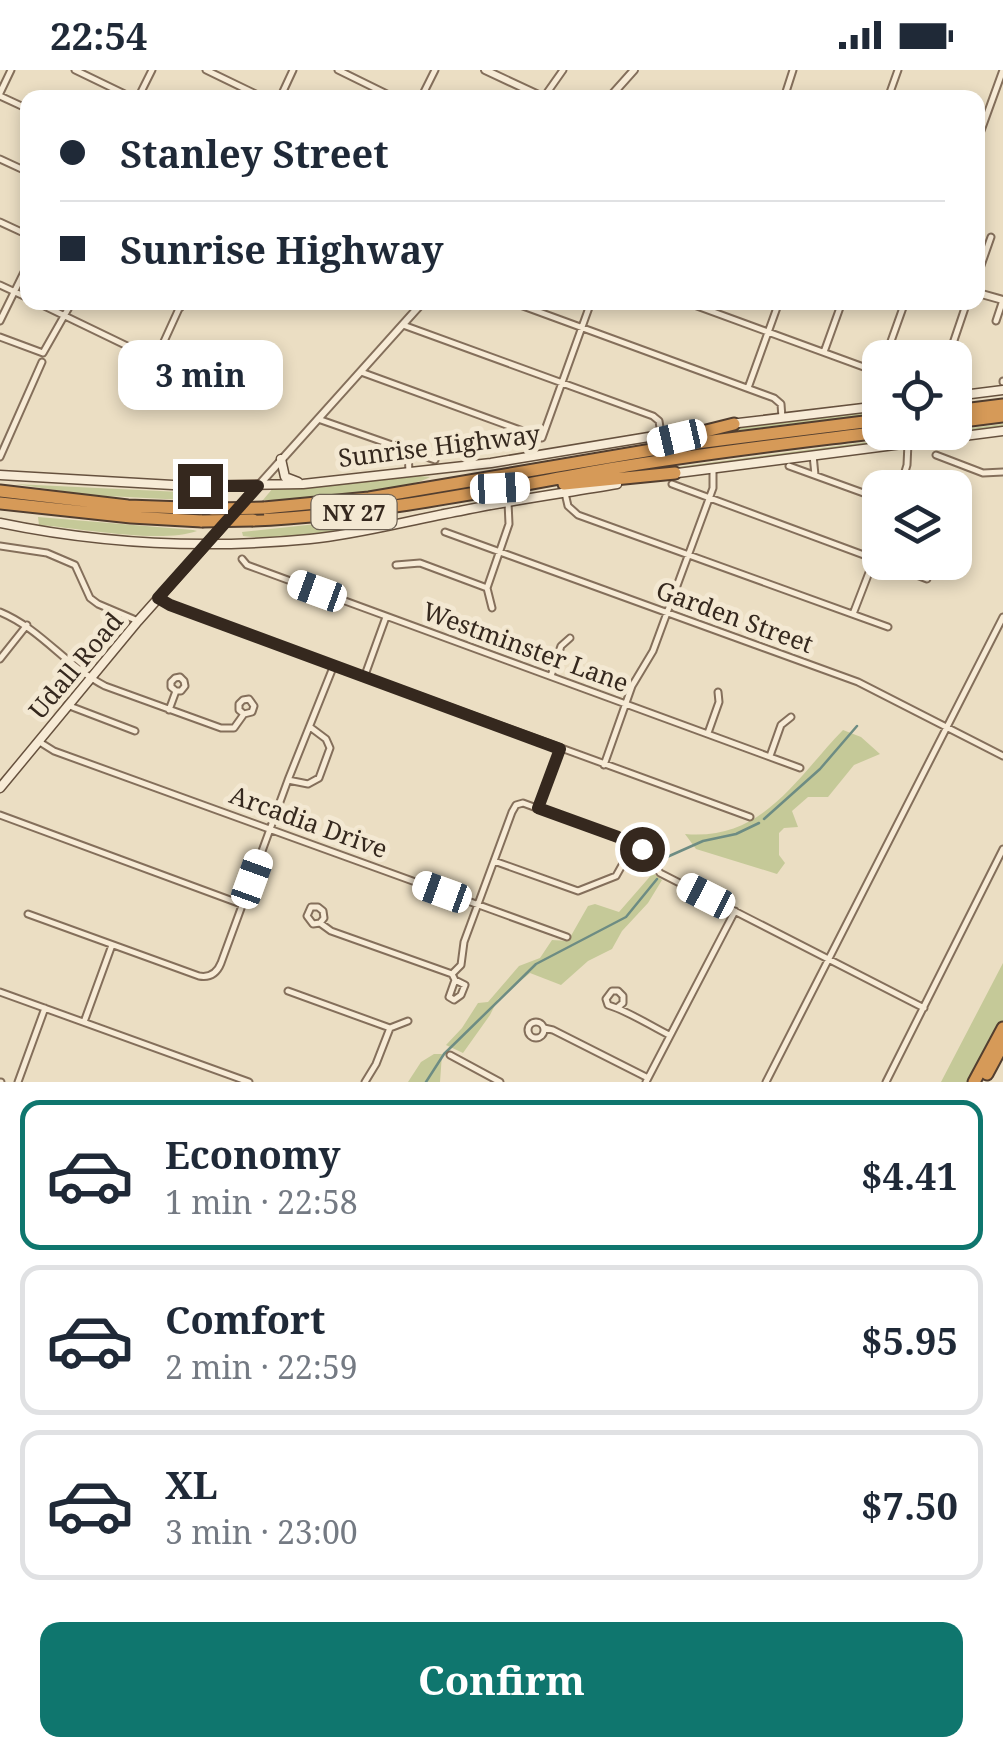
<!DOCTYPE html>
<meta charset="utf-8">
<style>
:root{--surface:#fff;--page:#f2f2f3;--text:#1f2937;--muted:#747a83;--line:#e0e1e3;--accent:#0f766e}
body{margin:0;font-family:"Noto Serif",serif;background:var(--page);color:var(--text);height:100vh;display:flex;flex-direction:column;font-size:38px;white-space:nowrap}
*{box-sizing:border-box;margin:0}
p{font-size:32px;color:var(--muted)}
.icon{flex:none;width:55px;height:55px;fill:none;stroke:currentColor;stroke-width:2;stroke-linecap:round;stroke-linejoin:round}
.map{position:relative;height:1012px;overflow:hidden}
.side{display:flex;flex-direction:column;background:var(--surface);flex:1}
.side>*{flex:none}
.top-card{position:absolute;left:20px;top:20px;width:965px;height:220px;border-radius:20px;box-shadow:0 5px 15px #0003;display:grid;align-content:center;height:220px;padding:0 40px;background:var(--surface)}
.fabs{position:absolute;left:862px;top:270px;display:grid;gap:20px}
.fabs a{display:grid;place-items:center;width:110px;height:110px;border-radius:20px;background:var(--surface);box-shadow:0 5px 15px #0003;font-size:50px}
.end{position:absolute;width:45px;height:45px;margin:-22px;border:12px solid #35281e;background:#fff;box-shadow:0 0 0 5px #fff}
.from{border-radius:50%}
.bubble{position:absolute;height:70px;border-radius:20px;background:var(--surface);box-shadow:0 5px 15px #0003;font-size:32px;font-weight:700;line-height:70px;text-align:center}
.car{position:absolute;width:30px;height:60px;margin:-30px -15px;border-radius:12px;box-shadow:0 0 8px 2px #0007;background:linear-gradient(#fff 24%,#345 0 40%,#fff 0 76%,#345 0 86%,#fff 0)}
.top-card b{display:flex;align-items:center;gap:35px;height:95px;font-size:38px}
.top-card b+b{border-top:2px solid var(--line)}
.top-card i{width:25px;height:25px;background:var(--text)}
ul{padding:18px 0 0;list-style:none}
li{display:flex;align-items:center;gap:30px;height:150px;margin:0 20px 15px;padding:0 20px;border:5px solid var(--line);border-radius:20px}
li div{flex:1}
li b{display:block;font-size:38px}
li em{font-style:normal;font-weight:700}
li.current{border-color:var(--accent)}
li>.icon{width:90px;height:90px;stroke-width:1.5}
.action{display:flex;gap:20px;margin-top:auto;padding:20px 40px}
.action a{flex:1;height:115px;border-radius:20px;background:var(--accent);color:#fff;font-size:40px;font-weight:700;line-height:115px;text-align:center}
.status{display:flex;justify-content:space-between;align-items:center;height:70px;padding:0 50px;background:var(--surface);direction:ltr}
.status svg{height:28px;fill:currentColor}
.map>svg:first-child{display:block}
.green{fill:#c5c998}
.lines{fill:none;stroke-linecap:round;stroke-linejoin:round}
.stream{stroke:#6d8c83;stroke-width:2.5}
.minor-casing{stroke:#846f5b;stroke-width:9}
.tertiary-casing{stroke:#846f5b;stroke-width:10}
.secondary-casing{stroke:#66513e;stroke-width:11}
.motorway-casing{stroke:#523e2f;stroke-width:15}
.minor{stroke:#f7ebd6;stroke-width:5}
.tertiary{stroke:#f7ebd6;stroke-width:6}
.secondary{stroke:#f7ebd6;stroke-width:8}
.motorway{stroke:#d69a58;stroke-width:11}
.motorway-bridge-casing{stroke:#523e2f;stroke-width:15;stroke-linecap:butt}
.motorway-bridge{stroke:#d69a58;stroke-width:11}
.route{stroke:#35281e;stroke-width:12}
.labels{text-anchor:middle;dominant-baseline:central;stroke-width:10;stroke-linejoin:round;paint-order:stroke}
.shield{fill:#f3e8d2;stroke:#6e6254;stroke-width:2.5}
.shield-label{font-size:22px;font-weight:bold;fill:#35281e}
.street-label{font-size:25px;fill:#35281e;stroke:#f3e8d2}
</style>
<div class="status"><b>22:54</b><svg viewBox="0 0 49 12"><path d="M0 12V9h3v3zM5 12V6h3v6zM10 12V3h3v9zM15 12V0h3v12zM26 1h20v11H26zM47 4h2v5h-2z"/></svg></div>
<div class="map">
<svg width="1003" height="1012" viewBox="0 0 1003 1012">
<rect width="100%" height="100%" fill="#ebdec3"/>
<!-- green -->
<path class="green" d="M880 340V344L705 366 741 357Z
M1003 354V358L654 404 631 403 935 363 955 362V360Z
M419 406 430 407C406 421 294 431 263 430L273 418Z
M15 414 222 424 219 430 204 431 89 425Z
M391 446 393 449C344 461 293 473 243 466L242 462Z
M38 447 193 460 197 461C160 474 80 458 39 455Z
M843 660 861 667 880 684 854 695 828 727H808L792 741 798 757 784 758 779 763V785L785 793 777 804 696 779 685 764C763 771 796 708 843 660Z
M653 803 662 810 648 833 622 861 612 879 588 891 561 915 530 903 498 929 490 945 463 983 446 975 462 958 478 933 488 932 519 896 540 888 552 870 568 871 588 836 595 834 619 842Z
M1003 893V952L972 1012H941Z
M434 984H442L440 1012H408L421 992Z"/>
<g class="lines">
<!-- stream -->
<path class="stream" d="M764 749 820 699 857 656
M667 787 703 771 736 764 759 753
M426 1012 444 984 536 894 626 847 657 809"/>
<defs>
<path id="minor" d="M75 0 133 28
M206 0 264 28
M338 0 395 28
M0 23 11 0
M0 26 28 39
M544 27 563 0
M138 28 152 0
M280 28 293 0
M421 28 435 0
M784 28 793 0
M888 28 898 0
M978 69 1003 0
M0 89 28 102
M0 152 28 165
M978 204 991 167
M0 215 28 228
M36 232 181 302
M169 232 180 238
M512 232 774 328 781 334 782 348
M686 232 880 303
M0 251 28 194
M996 251 1003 230
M403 255 653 346 659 351 661 364
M0 267 43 283 72 232
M824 282 842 232
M885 288 905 232
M948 288 967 232
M156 289 182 232
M361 302 542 368 591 232
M1003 312V311
M748 318 779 232
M318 349 435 390
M408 382 409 402
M813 385 815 405
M936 385 983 403 1003 402
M0 387 42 292
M789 396 880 429
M672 414 880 491
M900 418 907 395 908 373
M565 423 568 436 578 445 888 557
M445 462 858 612 1003 686
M0 476 47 483 75 495 90 528 98 534 138 551
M242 489 247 495 800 698
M883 492 927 509
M396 495 420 493 487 518
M487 518 509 454 508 432
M487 518 492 538
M158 528 170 535 750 747
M0 542C41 559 66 596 105 616L221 658H234L244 644 252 642 254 636 249 629 243 630 239 634V640L244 644
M853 544 880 474
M0 589 27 555
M365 605 386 547
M551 606 561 576 570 568
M67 635 135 661
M169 640 176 621H181L185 616 184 611 180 607 175 608 171 612V617L176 621
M708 663 719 632 718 622
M38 671 54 681 567 867
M770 686 781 655 791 647
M604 695 632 616 653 581 713 418V400
M288 710 308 714 319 708 330 678 326 669 310 657
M538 739 559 680
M0 745 241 834
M494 791 578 821 616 806 634 774
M28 844 199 906C210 908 217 903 221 893L288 710 334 595
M320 853 324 848 323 841 318 837H311L307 846 313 854 320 853 331 861 452 904
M455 910 465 915 461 925 454 930 449 927 455 910 452 904 461 895 464 872 512 742 516 735 523 733 634 774 643 779 660 803 924 938
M288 921 390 958 408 951
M0 922 249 1012
M618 937 623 933V926L618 921H612L606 929 608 935C628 941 649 955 669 965
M528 960a8 8 0 1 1 16 0a8 8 0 1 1-16 0Z
M84 952 112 875
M544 958 553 960 648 1008
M450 985 500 1012
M0 1012H1
M18 1012 45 938
M365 1012 376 994 390 958
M646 1012 735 841
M766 1012 1003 547
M886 1012 1003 779"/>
<path id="tertiary" d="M485 0 545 28
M609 28 634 0
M978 223 1003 230
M258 416 423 232"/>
<path id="secondary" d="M955 326 1003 320
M730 354 880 336
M281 389 285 407 298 412
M670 404 1003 361
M0 405 190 416 303 414 491 393 691 360
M236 440 257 417
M0 453C101 474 208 479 310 469 361 464 410 450 460 441 512 430 565 423 617 414
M0 718 138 551 227 451"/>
<path id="motorway" d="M955 341 1003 335
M955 352 1003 346
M670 370 734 354
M564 414 675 403
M0 421 128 436 212 439
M0 433 131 447 202 451
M264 438 369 428 681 375 880 350
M253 450C375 445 495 419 615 398 703 383 792 373 880 362
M987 1004 1003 974
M974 1012 1003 958"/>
</defs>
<!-- minor casing -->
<use href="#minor" class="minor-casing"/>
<!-- tertiary casing -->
<use href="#tertiary" class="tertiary-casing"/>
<!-- secondary casing -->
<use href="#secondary" class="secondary-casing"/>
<!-- motorway casing -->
<use href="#motorway" class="motorway-casing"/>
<!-- minor -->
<use href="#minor" class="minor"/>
<!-- tertiary -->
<use href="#tertiary" class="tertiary"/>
<!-- secondary -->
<use href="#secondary" class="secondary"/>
<!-- motorway -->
<use href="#motorway" class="motorway"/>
<defs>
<path id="motorway-bridge" d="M212 439 264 438
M202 451 253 450"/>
</defs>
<!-- motorway-bridge casing -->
<use href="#motorway-bridge" class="motorway-bridge-casing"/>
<!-- motorway-bridge -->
<use href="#motorway-bridge" class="motorway-bridge"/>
</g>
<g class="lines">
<!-- route -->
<path class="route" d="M200 416H258L158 528 170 535 560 679 538 738 618 767 642 779"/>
</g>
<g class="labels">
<!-- shield labels -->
<rect class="shield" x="311.5" y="425" width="85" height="34" rx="8"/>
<g class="shield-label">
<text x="354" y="442">NY 27</text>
</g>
<!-- street labels -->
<g class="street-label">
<text transform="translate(439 375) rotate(-7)">Sunrise Highway</text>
<text transform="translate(735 546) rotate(20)">Garden Street</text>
<text transform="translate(526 576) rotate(20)">Westminster Lane</text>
<text transform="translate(75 595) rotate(-50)">Udall Road</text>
<text transform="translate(309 751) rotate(20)">Arcadia Drive</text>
</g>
</g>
</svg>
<div class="fabs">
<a><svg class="icon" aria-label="locate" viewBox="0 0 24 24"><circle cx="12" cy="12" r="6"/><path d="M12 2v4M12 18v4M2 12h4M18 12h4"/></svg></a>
<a><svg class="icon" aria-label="layers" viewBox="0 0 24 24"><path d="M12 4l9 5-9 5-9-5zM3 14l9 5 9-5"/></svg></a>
</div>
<i class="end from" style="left:642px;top:779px"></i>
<i class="end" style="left:200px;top:416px"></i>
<div class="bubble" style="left:118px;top:270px;width:165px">3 min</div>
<i class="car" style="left:677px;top:368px;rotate:257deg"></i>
<i class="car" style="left:500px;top:418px;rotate:87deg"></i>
<i class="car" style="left:317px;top:521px;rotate:290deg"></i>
<i class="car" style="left:252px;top:809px;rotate:20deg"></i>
<i class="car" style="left:442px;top:822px;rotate:290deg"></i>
<i class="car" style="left:706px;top:826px;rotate:297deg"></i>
<div class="top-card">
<b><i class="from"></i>Stanley Street</b>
<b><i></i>Sunrise Highway</b>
</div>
</div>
<section class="side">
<ul>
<li class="current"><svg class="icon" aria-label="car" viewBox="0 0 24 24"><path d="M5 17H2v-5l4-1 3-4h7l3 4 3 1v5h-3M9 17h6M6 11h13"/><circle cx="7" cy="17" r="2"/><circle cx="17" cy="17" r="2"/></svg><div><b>Economy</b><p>1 min · 22:58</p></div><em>$4.41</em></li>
<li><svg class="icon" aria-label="car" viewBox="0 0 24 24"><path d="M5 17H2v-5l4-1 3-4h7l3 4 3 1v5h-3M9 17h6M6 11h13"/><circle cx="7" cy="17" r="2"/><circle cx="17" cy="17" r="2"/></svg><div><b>Comfort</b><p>2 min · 22:59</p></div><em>$5.95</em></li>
<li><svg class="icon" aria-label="car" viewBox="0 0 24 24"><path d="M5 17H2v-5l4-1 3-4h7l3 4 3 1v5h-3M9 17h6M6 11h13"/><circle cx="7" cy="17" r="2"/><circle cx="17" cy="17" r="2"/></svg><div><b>XL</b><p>3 min · 23:00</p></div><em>$7.50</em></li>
</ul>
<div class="action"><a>Confirm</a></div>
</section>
